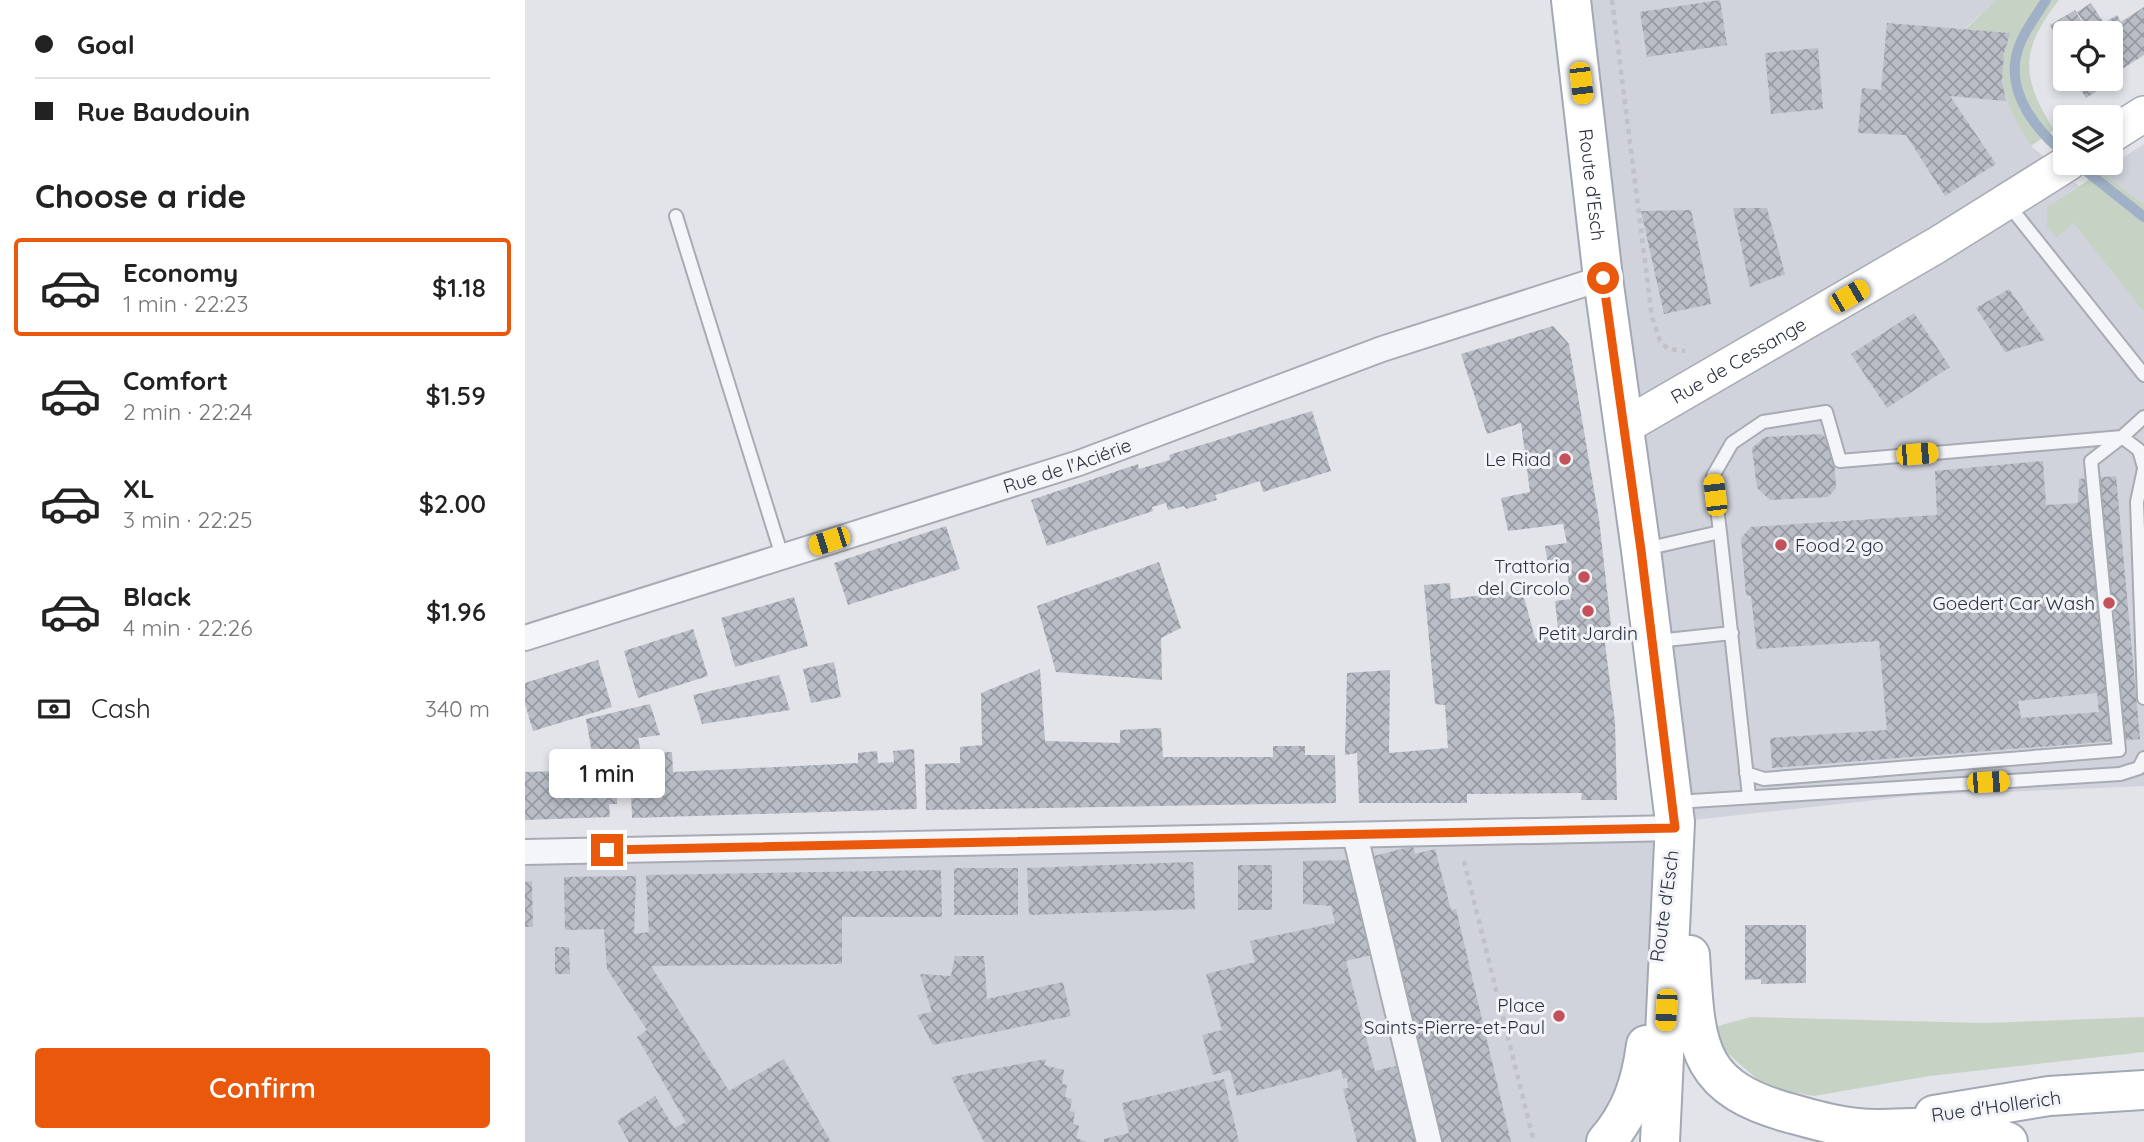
<!DOCTYPE html>
<meta charset="utf-8">
<style>
:root{--surface:#fff;--page:#f2f2f2;--text:#222;--muted:#767676;--line:#e0e0e0;--accent:#ea580c}
body{margin:0;font-family:Quicksand,sans-serif;background:var(--page);color:var(--text);height:100vh;display:flex;flex-direction:column;font-size:26px;white-space:nowrap}
*{box-sizing:border-box;margin:0}
p{font-size:23px;color:var(--muted)}
.icon{flex:none;width:38px;height:38px;fill:none;stroke:currentColor;stroke-width:2;stroke-linecap:round;stroke-linejoin:round}
.map{position:relative;flex:1;overflow:hidden}
.sheet{display:flex;flex-direction:column;background:var(--surface);width:525px}
.sheet>*{flex:none}
.top-card{display:grid;align-content:center;height:154px;padding:0 35px;background:var(--surface)}
.buttons{position:absolute;left:1528px;top:21px;display:grid;gap:14px}
.buttons a{display:grid;place-items:center;width:70px;height:70px;border-radius:7px;background:var(--surface);box-shadow:0 4px 10px #0003;font-size:35px}
.end{position:absolute;width:32px;height:32px;margin:-16px;border:9px solid #ea580c;background:#fff;box-shadow:0 0 0 4px #fff}
.from{border-radius:50%}
.bubble{position:absolute;height:49px;border-radius:7px;background:var(--surface);box-shadow:0 4px 10px #0003;font-size:23px;font-weight:600;line-height:49px;text-align:center}
.car{position:absolute;width:21px;height:42px;margin:-21px -10px;border-radius:9px;box-shadow:0 0 5px 2px #0007;background:linear-gradient(#f5c518 24%,#345 0 40%,#f5c518 0 76%,#345 0 86%,#f5c518 0)}
.top-card b{display:flex;align-items:center;gap:24px;height:66px;font-size:26px}
.top-card b+b{border-top:2px solid var(--line)}
.top-card i{width:18px;height:18px;background:var(--text)}
ul{padding:0;list-style:none}
li{display:flex;align-items:center;gap:21px;height:98px;margin:0 14px 10px;padding:0 21px;border:4px solid transparent;border-radius:7px}
li div{flex:1}
li b{display:block;font-size:26px}
li em{font-style:normal;font-weight:600}
li.current{border-color:var(--accent)}
li>.icon{width:63px;height:63px;stroke-width:1.5}
h2{padding:0 35px;font-size:32px;line-height:84px}
.pay{display:flex;align-items:center;gap:18px;height:77px;padding:0 35px;font-size:26px}
.pay p{margin-inline-start:auto}
.action{display:flex;gap:14px;margin-top:auto;padding:14px 35px}
.action a{flex:1;height:80px;border-radius:7px;background:var(--accent);color:#fff;font-size:28px;font-weight:600;line-height:80px;text-align:center}
main{display:flex;flex:1;min-height:0}
.map>svg:first-child{display:block}
.built{fill:#d0d3db}
.grass{fill:#c6d2c4}
.lines{fill:none;stroke-linecap:round;stroke-linejoin:round}
.stream{stroke:#a0b0c6;stroke-width:10}
.building{fill:url(#building-cross-hatch);fill-rule:evenodd}
.lane-casing{stroke:#a7abb3;stroke-width:16}
.street-casing{stroke:#a7abb3;stroke-width:28}
.secondary-casing{stroke:#a7abb3;stroke-width:38}
.primary-casing{stroke:#a2a8b4;stroke-width:42}
.path{stroke:#c0c2c8;stroke-width:4.5;stroke-dasharray:5 5;stroke-linecap:butt}
.lane{stroke:#f4f5f8;stroke-width:12}
.street{stroke:#f4f5f8;stroke-width:24}
.secondary{stroke:#fff;stroke-width:35}
.primary{stroke:#fff;stroke-width:38}
.route{stroke:#ea580c;stroke-width:9}
.poi-dot{fill:#c4515a;stroke:#f1f3f7;stroke-width:2.5}
.labels{text-anchor:middle;dominant-baseline:central;stroke-width:6;stroke-linejoin:round;paint-order:stroke}
.street-label{font-size:19px;fill:#2b3140;stroke:#f1f3f7}
.poi-label{font-size:19px;fill:#2b3140;stroke:#f1f3f7;text-anchor:end}
</style>
<main>
<section class="sheet">
<div class="top-card">
<b><i class="from"></i>Goal</b>
<b><i></i>Rue Baudouin</b>
</div>
<h2>Choose a ride</h2>
<ul>
<li class="current"><svg class="icon" aria-label="car" viewBox="0 0 24 24"><path d="M5 17H2v-5l4-1 3-4h7l3 4 3 1v5h-3M9 17h6M6 11h13"/><circle cx="7" cy="17" r="2"/><circle cx="17" cy="17" r="2"/></svg><div><b>Economy</b><p>1 min · 22:23</p></div><em>$1.18</em></li>
<li><svg class="icon" aria-label="car" viewBox="0 0 24 24"><path d="M5 17H2v-5l4-1 3-4h7l3 4 3 1v5h-3M9 17h6M6 11h13"/><circle cx="7" cy="17" r="2"/><circle cx="17" cy="17" r="2"/></svg><div><b>Comfort</b><p>2 min · 22:24</p></div><em>$1.59</em></li>
<li><svg class="icon" aria-label="car" viewBox="0 0 24 24"><path d="M5 17H2v-5l4-1 3-4h7l3 4 3 1v5h-3M9 17h6M6 11h13"/><circle cx="7" cy="17" r="2"/><circle cx="17" cy="17" r="2"/></svg><div><b>XL</b><p>3 min · 22:25</p></div><em>$2.00</em></li>
<li><svg class="icon" aria-label="car" viewBox="0 0 24 24"><path d="M5 17H2v-5l4-1 3-4h7l3 4 3 1v5h-3M9 17h6M6 11h13"/><circle cx="7" cy="17" r="2"/><circle cx="17" cy="17" r="2"/></svg><div><b>Black</b><p>4 min · 22:26</p></div><em>$1.96</em></li>
</ul>
<div class="pay"><svg class="icon" aria-label="cash" viewBox="0 0 24 24"><path d="M3 7h18v10H3z"/><circle cx="12" cy="12" r="2"/></svg>Cash<p>340 m</p></div>
<div class="action"><a>Confirm</a></div>
</section>
<div class="map">
<svg width="1619" height="1142" viewBox="0 0 1619 1142">
<defs>
<pattern id="building-cross-hatch" width="8" height="8" patternUnits="userSpaceOnUse" patternTransform="scale(1.75)"><rect width="8" height="8" fill="#b9bdc6"/><path d="M0 0l8 8M0 8l8-8" fill="none" stroke="#979aa2"/></pattern>
</defs>
<rect width="100%" height="100%" fill="#e2e4e9"/>
<!-- built -->
<path class="built" d="M1046 0H1471L1441 28 1485 33 1479 54 1506 146 1554 186 1522 207 1548 223 1619 312V786L1387 796 1150 822Z
M1619 144V204L1576 172Z
M1150 828 1120 1050 1081 1142H0V852Z"/>
<!-- grass -->
<path class="grass" d="M1471 0H1534C1494 51 1496 77 1529 130L1506 146C1480 104 1470 82 1485 33L1441 29Z
M1576 172 1619 204V312L1548 223 1531 238 1522 227V207Z
M1226 1017 1459 1023 1619 1017V1052L1404 1076 1289 1096 1242 1088 1199 1050 1189 1027Z"/>
<g class="lines">
<!-- stream -->
<path class="stream" d="M1521 0C1510 18 1495 36 1491 57 1483 96 1513 132 1540 154
M1551 163 1619 217"/>
</g>
<!-- building -->
<path class="building" d="M1195 0 1202 45 1122 57 1115 12Z
M1566 3 1579 23 1592 15 1596 22 1619 7V55L1586 76V33H1566L1552 12Z
M1550 10 1560 27 1549 33H1540V39L1534 42 1525 25Z
M1362 23 1485 33 1479 54 1477 81 1481 101 1425 96 1471 164 1420 196 1381 135 1333 133 1337 88 1356 90Z
M1293 48 1298 109 1246 114 1240 53Z
M1542 79H1582L1585 83 1561 98 1552 84 1548 87Z
M1208 208H1242L1260 274 1225 287Z
M1166 210 1186 304 1139 314 1116 211Z
M1484 289 1520 340 1480 352 1451 308Z
M1389 313 1425 367 1362 408 1326 354Z
M1028 326 1044 344 1074 519 1086 626 1078 628 1090 722 1092 800H1056L1057 793 942 794V803H834L832 753 820 755 822 673 865 670 864 753 923 748 920 705 910 704 899 585 925 583 926 599 997 590 1010 638 1049 633 1048 627 1033 628 1030 601 1046 599 1041 563 1023 564 1020 546 1042 543 1038 524 983 531 976 498 1005 492 996 423 962 434 936 354Z
M787 411 806 471 738 492 735 481 690 495 692 500 661 509 659 506 643 510 641 503 627 507 628 511 522 546 506 500 613 464 614 469 645 460 644 455Z
M1296 434 1308 443 1311 488 1303 497 1245 500 1232 488 1227 448 1240 437Z
M1518 461 1521 505 1553 503 1554 479 1591 476 1615 739 1247 768 1245 738 1362 730 1354 641 1232 649 1226 596 1221 595 1216 538 1226 527 1412 515 1410 471ZM1572 693 1574 712 1496 718 1493 701Z
M421 526 435 569 323 605 309 563Z
M634 562 656 628 636 638 637 680 531 672 512 606Z
M269 597 283 646 210 667 196 618Z
M168 629 183 676 113 698 99 651Z
M73 660 87 707 8 731 0 704V683Z
M309 662 316 697 286 703 278 669Z
M515 669 520 741 595 743V730L636 728 638 757H748V746H780V755H810L811 803 401 810 400 764 435 763V747L457 745 456 693Z
M254 675 265 710 177 724 168 695Z
M125 704 135 735 113 738 116 753 147 752 148 772 333 763V753L352 751 353 763 369 762 368 751 389 749 392 809 107 818 105 769 92 770V804H84L85 817 0 820V772L70 770 61 719Z
M888 846 890 854 910 849 926 910 931 909 986 1142H910L845 857Z
M830 860 851 954 821 961 850 1071 871 1066 892 1142H832L818 1089 823 1088 822 1078 818 1079 816 1069 712 1096 705 1070 688 1075 677 1035 697 1030 681 974 730 962 725 941 810 923 806 906 778 904V861Z
M668 862 670 909 504 915 502 868Z
M713 865H747V910H713Z
M429 868H493V915H429Z
M416 870 417 917H317V964L126 966 204 1091 259 1059 306 1142H104L92 1121 130 1096 149 1128 161 1122 112 1037 122 1030 82 969 79 929 40 930 39 877 111 876 109 934 124 932 121 875Z
M7 881 8 927H0V882Z
M1220 925H1281V983L1236 984V979L1220 980Z
M30 947H44L45 974H30Z
M430 956H459L462 999 538 982 546 1016 408 1045 392 1015 407 1012 395 974 426 976Z
M521 1059 519 1065 539 1070 537 1084 542 1085 540 1097 547 1099 545 1111 550 1112 548 1124 554 1126 551 1138 562 1142H459L426 1077Z
M699 1079 714 1142H579V1139L604 1133 597 1103Z"/>
<g class="lines">
<defs>
<path id="lane" d="M1482 203 1619 375
M151 216 257 556
M1619 469 1612 502 1619 698
M1195 532 1224 796
M1120 549 1195 532 1188 476 1207 443 1238 422 1301 412 1315 461 1597 437 1619 417
M1132 641 1207 633
M1221 773 1239 779 1594 750 1566 461 1597 437 1614 450 1619 467
M1151 802 1595 774 1614 768 1619 758"/>
<g id="street">
<path id="s1" d="M0 638 554 463 857 349 1078 278"/>
<path d="M830 835 904 1142"/>
<path d="M0 852 1150 828"/>
</g>
<g id="secondary">
<path d="M1586 135 1619 114"/>
<path id="s2" d="M1100 426 1412 245 1543 163"/>
</g>
<g id="primary">
<path id="s3" d="M1046 0 1078 278 1116 550 1150 822 1135 1142"/>
<path d="M1165 955C1171 1046 1169 1088 1268 1114 1297 1122 1322 1129 1352 1129 1396 1128 1442 1123 1483 1142"/>
<path d="M1409 1115 1524 1096 1619 1090"/>
<path d="M1081 1142C1106 1113 1116 1083 1121 1045"/>
</g>
</defs>
<!-- lane casing -->
<use href="#lane" class="lane-casing"/>
<!-- street casing -->
<use href="#street" class="street-casing"/>
<!-- secondary casing -->
<use href="#secondary" class="secondary-casing"/>
<!-- primary casing -->
<use href="#primary" class="primary-casing"/>
<!-- path -->
<path class="path" d="M1087 0 1127 317 1135 341 1143 349 1160 351
M939 861 1009 1142"/>
<!-- lane -->
<use href="#lane" class="lane"/>
<!-- street -->
<use href="#street" class="street"/>
<!-- secondary -->
<use href="#secondary" class="secondary"/>
<!-- primary -->
<use href="#primary" class="primary"/>
</g>
<g class="lines">
<!-- route -->
<path class="route" d="M82 850 1150 828 1116 550 1078 278"/>
</g>
<!-- markers -->
<g class="poi-dot">
<circle cx="1040" cy="459" r="7"/>
<circle cx="1256" cy="545" r="7"/>
<circle cx="1059" cy="577" r="7"/>
<circle cx="1584" cy="603" r="7"/>
<circle cx="1063" cy="611" r="7"/>
<circle cx="1034" cy="1016" r="7"/>
</g>
<g class="labels">
<!-- street labels -->
<g class="street-label">
<text stroke="none"><textPath href="#s3" startOffset="186">Route d'Esch</textPath></text>
<text stroke="none"><textPath href="#s2" startOffset="131">Rue de Cessange</textPath></text>
<text stroke="none"><textPath href="#s1" startOffset="569">Rue de l'Aciérie</textPath></text>
<text transform="translate(1139 906) rotate(-82)">Route d'Esch</text>
<text transform="translate(1471 1106) rotate(-8)">Rue d'Hollerich</text>
</g>
<!-- poi labels -->
<g class="poi-label">
<text x="1026" y="459">Le Riad</text>
<text x="1270" y="545" text-anchor="start">Food 2 go</text>
<text x="1045" y="566">Trattoria<tspan x="1045" dy="22">del Circolo</tspan></text>
<text x="1570" y="603">Goedert Car Wash</text>
<text x="1063" y="633" text-anchor="middle">Petit Jardin</text>
<text x="1020" y="1005">Place<tspan x="1020" dy="22">Saints-Pierre-et-Paul</tspan></text>
</g>
</g>
</svg>
<div class="buttons">
<a><svg class="icon" aria-label="locate" viewBox="0 0 24 24"><circle cx="12" cy="12" r="6"/><path d="M12 2v4M12 18v4M2 12h4M18 12h4"/></svg></a>
<a><svg class="icon" aria-label="layers" viewBox="0 0 24 24"><path d="M12 4l9 5-9 5-9-5zM3 14l9 5 9-5"/></svg></a>
</div>
<i class="end from" style="left:1078px;top:278px"></i>
<i class="end" style="left:82px;top:850px"></i>
<div class="bubble" style="left:24px;top:749px;width:116px">1 min</div>
<i class="car" style="left:1056px;top:83px;rotate:173deg"></i>
<i class="car" style="left:1324px;top:296px;rotate:60deg"></i>
<i class="car" style="left:1392px;top:454px;rotate:85deg"></i>
<i class="car" style="left:1190px;top:495px;rotate:353deg"></i>
<i class="car" style="left:304px;top:541px;rotate:252deg"></i>
<i class="car" style="left:1463px;top:782px;rotate:87deg"></i>
<i class="car" style="left:1141px;top:1010px;rotate:183deg"></i>
</div>
</main>
